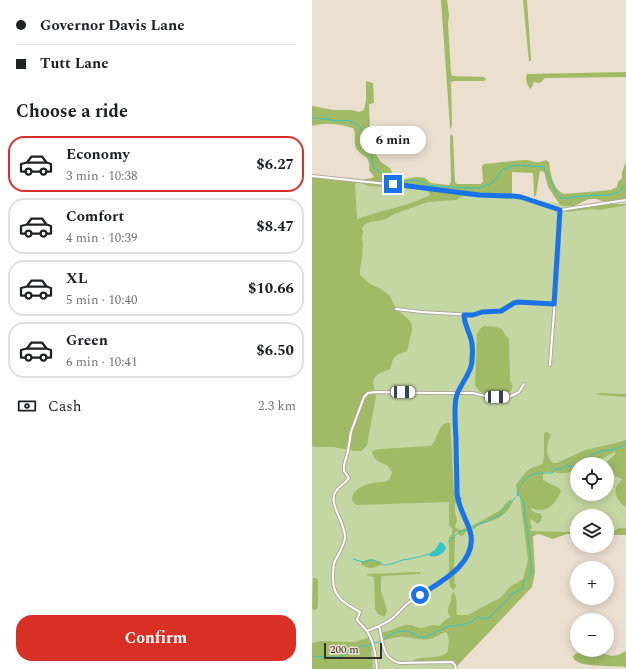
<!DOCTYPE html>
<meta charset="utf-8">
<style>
:root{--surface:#fff;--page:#f2f2f2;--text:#202124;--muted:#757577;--line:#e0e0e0;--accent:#d93025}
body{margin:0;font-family:Spectral,serif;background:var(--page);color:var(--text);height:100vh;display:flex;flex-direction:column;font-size:15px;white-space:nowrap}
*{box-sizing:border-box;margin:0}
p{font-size:13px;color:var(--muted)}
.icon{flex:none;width:22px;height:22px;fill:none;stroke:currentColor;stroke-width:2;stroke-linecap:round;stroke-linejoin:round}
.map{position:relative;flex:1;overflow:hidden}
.sheet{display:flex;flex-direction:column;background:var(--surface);width:312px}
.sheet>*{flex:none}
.top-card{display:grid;align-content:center;height:88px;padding:0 16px;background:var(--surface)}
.buttons{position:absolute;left:258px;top:457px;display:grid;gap:8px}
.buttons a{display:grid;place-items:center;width:44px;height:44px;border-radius:50%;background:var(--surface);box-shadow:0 2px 10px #0003;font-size:20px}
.scale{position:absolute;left:12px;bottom:10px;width:58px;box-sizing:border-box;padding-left:4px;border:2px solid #38332d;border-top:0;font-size:11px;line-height:14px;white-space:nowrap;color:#38332d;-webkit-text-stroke:3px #ebdfd0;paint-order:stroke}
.end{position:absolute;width:18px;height:18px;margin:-9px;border:5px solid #1a73e8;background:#fff;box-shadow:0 0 0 2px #fff}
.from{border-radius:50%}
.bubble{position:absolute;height:28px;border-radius:14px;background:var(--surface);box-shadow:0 2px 10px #0003;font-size:13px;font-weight:700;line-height:28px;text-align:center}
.car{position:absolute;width:12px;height:24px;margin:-12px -6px;border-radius:5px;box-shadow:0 0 3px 1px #0007;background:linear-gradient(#fff 24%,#345 0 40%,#fff 0 76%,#345 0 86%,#fff 0)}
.top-card b{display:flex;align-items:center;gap:14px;height:38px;font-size:15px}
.top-card b+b{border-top:1px solid var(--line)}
.top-card i{width:10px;height:10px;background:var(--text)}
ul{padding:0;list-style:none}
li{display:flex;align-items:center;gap:12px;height:56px;margin:0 8px 6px;padding:0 8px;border:2px solid var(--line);border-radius:16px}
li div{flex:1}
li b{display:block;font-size:15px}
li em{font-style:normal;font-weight:700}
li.on{border-color:var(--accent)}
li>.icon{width:36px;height:36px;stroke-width:1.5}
h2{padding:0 16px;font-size:18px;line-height:48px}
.pay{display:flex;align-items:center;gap:10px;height:44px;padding:0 16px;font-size:15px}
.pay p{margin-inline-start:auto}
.button{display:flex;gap:8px;margin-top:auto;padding:8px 16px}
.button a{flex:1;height:46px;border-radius:16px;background:var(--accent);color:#fff;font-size:16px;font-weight:700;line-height:46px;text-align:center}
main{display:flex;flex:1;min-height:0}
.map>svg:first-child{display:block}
.green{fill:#c4d6a2;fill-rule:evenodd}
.forest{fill:#a0ba66;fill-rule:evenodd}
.water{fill:#37c2c5}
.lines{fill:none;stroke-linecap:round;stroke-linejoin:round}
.stream{stroke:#37c2c5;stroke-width:1}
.minor-casing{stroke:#b4a99a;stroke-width:4}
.minor{stroke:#fff;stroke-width:2}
.route{stroke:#1a73e8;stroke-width:5}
</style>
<main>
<section class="sheet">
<div class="top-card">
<b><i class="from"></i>Governor Davis Lane</b>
<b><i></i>Tutt Lane</b>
</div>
<h2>Choose a ride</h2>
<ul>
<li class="on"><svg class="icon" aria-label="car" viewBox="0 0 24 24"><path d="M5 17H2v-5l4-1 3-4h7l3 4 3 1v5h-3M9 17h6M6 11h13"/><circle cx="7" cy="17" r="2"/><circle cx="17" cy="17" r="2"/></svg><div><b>Economy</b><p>3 min · 10:38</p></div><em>$6.27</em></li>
<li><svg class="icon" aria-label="car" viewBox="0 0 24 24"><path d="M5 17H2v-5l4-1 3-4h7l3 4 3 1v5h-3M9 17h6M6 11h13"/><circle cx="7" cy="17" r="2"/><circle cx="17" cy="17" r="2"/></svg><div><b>Comfort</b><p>4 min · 10:39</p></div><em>$8.47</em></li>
<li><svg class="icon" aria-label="car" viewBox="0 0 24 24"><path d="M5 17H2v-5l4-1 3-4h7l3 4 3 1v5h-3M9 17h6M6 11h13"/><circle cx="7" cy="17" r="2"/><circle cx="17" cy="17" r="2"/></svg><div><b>XL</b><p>5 min · 10:40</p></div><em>$10.66</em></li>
<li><svg class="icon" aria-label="car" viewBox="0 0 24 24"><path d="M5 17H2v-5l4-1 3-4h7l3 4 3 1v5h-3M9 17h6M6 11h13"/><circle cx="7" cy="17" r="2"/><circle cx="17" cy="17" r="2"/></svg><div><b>Green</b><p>6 min · 10:41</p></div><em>$6.50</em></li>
</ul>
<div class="pay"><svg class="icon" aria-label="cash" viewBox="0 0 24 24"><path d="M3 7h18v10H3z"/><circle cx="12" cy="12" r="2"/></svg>Cash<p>2.3 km</p></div>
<div class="button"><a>Confirm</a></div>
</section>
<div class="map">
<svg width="314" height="669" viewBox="0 0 314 669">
<rect width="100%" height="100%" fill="#ebdfd0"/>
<!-- green -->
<path class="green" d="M0 177 192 195 270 207 298 205 314 203V532H295V516H265V532L218 531 220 587 146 659V669H0ZM265 464H295V494H265Z"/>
<!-- forest -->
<path class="forest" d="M129 0H135L137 15 136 24 139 73 140 76 172 77 174 79 172 81H142L139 82 140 124 139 130 138 127Z
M211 0H215L219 60 217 62Z
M314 72V77L233 78 228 83 222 82 220 87 218 89C215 84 213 80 215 74Z
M54 81 61 83 62 103 57 104 58 128 62 152 69 162 78 168 82 176 89 180 104 177 113 178 119 183 137 185 139 181 138 137 139 134 141 136 143 182 145 184H169L171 181 170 166 172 164C185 163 199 161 212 160 223 160 221 165 234 160L237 162C238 171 240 183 246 190 248 192 250 193 252 194L299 190 305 187 306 182 310 178V172L314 162V199L298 202 290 201 284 199H277L262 206H252L248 205 236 187 232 172 228 171 224 195 222 197 221 173 200 172V199L151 196 144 200 116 202 82 214 74 219 65 221 58 222 53 224 50 228 51 232 50 238 51 244 50 258 48 269V275L58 284 69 289 78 296 82 305 89 313 98 321 100 326V330L95 351C81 356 82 356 78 369L66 374 62 378 61 383 64 396 55 445 50 451H43L21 447H1L0 445V177C15 178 49 183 62 177L57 170C59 154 50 158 44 148 41 141 45 135 41 128 27 124 14 122 0 126V106L22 110H40L47 112 52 110 54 100ZM46 182 57 186 110 189 116 191 118 195C95 207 69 210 45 219L43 184Z
M293 204H314V205L288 210 280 209 254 212V211Z
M172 326 184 327 190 329 193 335 197 339 198 381 201 386 199 391C187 397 180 395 168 392L163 385 165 334 168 329Z
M283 393 314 394V397L288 395Z
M134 423H138L142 492 150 498V499L144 502C141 508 144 515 145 521L143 526 144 528 148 530 158 527 187 511C192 508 192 503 198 500L201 501C198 511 187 519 177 522 174 523 171 523 168 525 163 527 160 531 154 531L152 535 148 536 145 531 143 533V536L142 572 143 578 142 583 144 585 143 588 141 590 138 586 137 581V538L140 534V528L137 526V502L44 505 40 500C40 490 51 485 60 483 66 482 73 483 78 479L80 472 76 466C69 462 61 461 60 451L68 449 119 446C126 439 125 427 134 423Z
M235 432 239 435C234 444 233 457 241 463H245L273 450 304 443 314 440V507C308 504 302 495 304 487 305 485 308 482 310 479L303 476 295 462 304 453 302 452 293 457 275 464H265V469C261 470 257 473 253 473 246 474 240 471 233 472L231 475V480L238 484 247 488 249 491C246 499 238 511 228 510 225 510 222 509 218 508 220 512 225 513 229 514L230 517 229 520 226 524 219 519 218 522 220 527 218 531 265 532V534H255L241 539 227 534 221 536 223 572 220 587 144 667 140 662 101 663 102 660C114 655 124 660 135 653 137 646 138 637 134 632 128 634 123 638 117 639 108 641 100 637 92 637 84 636 77 639 70 641L69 632C77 632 85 627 93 625 99 623 103 628 109 628 117 628 117 623 127 626L134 619 139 617C131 610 141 604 139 596L141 592 142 593C147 601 143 606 145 615H156L182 601C190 600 191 593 197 588 201 584 207 582 211 579L216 560 208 497 205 495 204 485C209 478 214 470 222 467 226 466 228 466 231 463L232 455V433Z
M307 528H314V535H295V532H300Z
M59 559 69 562V565C61 569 56 569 49 564V563L55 560Z
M108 572 109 573 108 574 71 576 69 577V591L75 610 73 616 72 617 66 614 63 609 62 577 54 575 56 574Z
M1 578H4L6 579V606L5 609 3 610 0 609Z
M58 637 62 649 59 652 61 662 60 666 61 669H0V643L8 641 43 642Z
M314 651V667C303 666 272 667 264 661 261 659 262 659 261 656L265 653 280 655 289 653 300 656 306 655Z"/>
<!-- water -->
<path class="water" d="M128 542 131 543 134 548C132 554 124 558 118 556L117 554 123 550Z"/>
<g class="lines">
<!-- stream -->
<path class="stream" d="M0 118C9 118 17 120 25 121 29 121 34 120 38 121 56 126 59 151 61 167L80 181 87 182 103 180 111 182 117 185 124 186 155 188H167L178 184 184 179 189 171 202 165 232 167 244 192 248 198H255L271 196 297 195 306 192 314 185
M268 464 272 462 281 454 289 451 303 449 314 444
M205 496C207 493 206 490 208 487 216 472 224 473 240 473L243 469H249L255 465 259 467 265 466
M161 528 166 524 171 523 188 515 192 509 203 498
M136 542 141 538 147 532 155 530
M41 559 51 562 58 560H62L72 565H74L83 563 90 560 98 559 117 554
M71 640C81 631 96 627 106 637H113L137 626 150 625 159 622 166 617 174 619 179 617 183 611 196 600 198 595 210 589 212 581 219 574V560L216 539V530L213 519 212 501 206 494
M0 656 11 657H28L46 647 51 646H54L69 641"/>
<defs>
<path id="minor" d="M0 176 93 186 167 195 201 196 215 199 248 210 314 200
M84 309 110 312 161 315 170 312 189 311 202 303 206 302 243 304
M238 365 246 259 248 210
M67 626C71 641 70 660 88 663L140 662 143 665 144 669
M55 631C65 627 74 624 82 617 88 611 93 605 100 600 123 585 154 573 159 542 162 528 148 512 145 499L143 406 145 393 159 369 160 350 159 339 154 325 152 315
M65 669C64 656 62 640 54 630 51 626 48 624 45 620L48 612C32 603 20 597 21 576 21 571 21 565 23 561 27 553 32 546 33 538 34 523 15 503 24 491 27 486 33 484 37 478L32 471V465L36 451 39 432 52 397 56 393 63 392 120 393H161L173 396 197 397 207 392 212 384"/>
</defs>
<!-- minor casing -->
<use href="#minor" class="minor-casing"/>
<!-- minor -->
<use href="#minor" class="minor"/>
</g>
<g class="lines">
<!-- route -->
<path class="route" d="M81 184 167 195 201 196 209 197 248 210 242 304 206 302 202 303 189 311 170 312 161 315H152C152 325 159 334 160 344 161 350 160 356 160 362 158 376 147 385 144 398 142 411 143 424 144 438 144 456 145 474 145 493 146 507 154 518 158 531 167 562 129 582 108 595"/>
</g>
</svg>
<div class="buttons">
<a><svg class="icon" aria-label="locate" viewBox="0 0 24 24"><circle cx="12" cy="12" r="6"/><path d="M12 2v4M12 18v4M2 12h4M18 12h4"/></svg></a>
<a><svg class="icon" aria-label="layers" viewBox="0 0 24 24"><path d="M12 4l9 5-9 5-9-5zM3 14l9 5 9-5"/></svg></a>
<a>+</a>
<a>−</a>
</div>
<div class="scale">200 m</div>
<i class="end from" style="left:108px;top:595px"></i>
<i class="end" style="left:81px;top:184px"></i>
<div class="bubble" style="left:48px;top:126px;width:66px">6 min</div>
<i class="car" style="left:91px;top:392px;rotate:91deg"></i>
<i class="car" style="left:185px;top:397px;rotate:90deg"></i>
</div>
</main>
